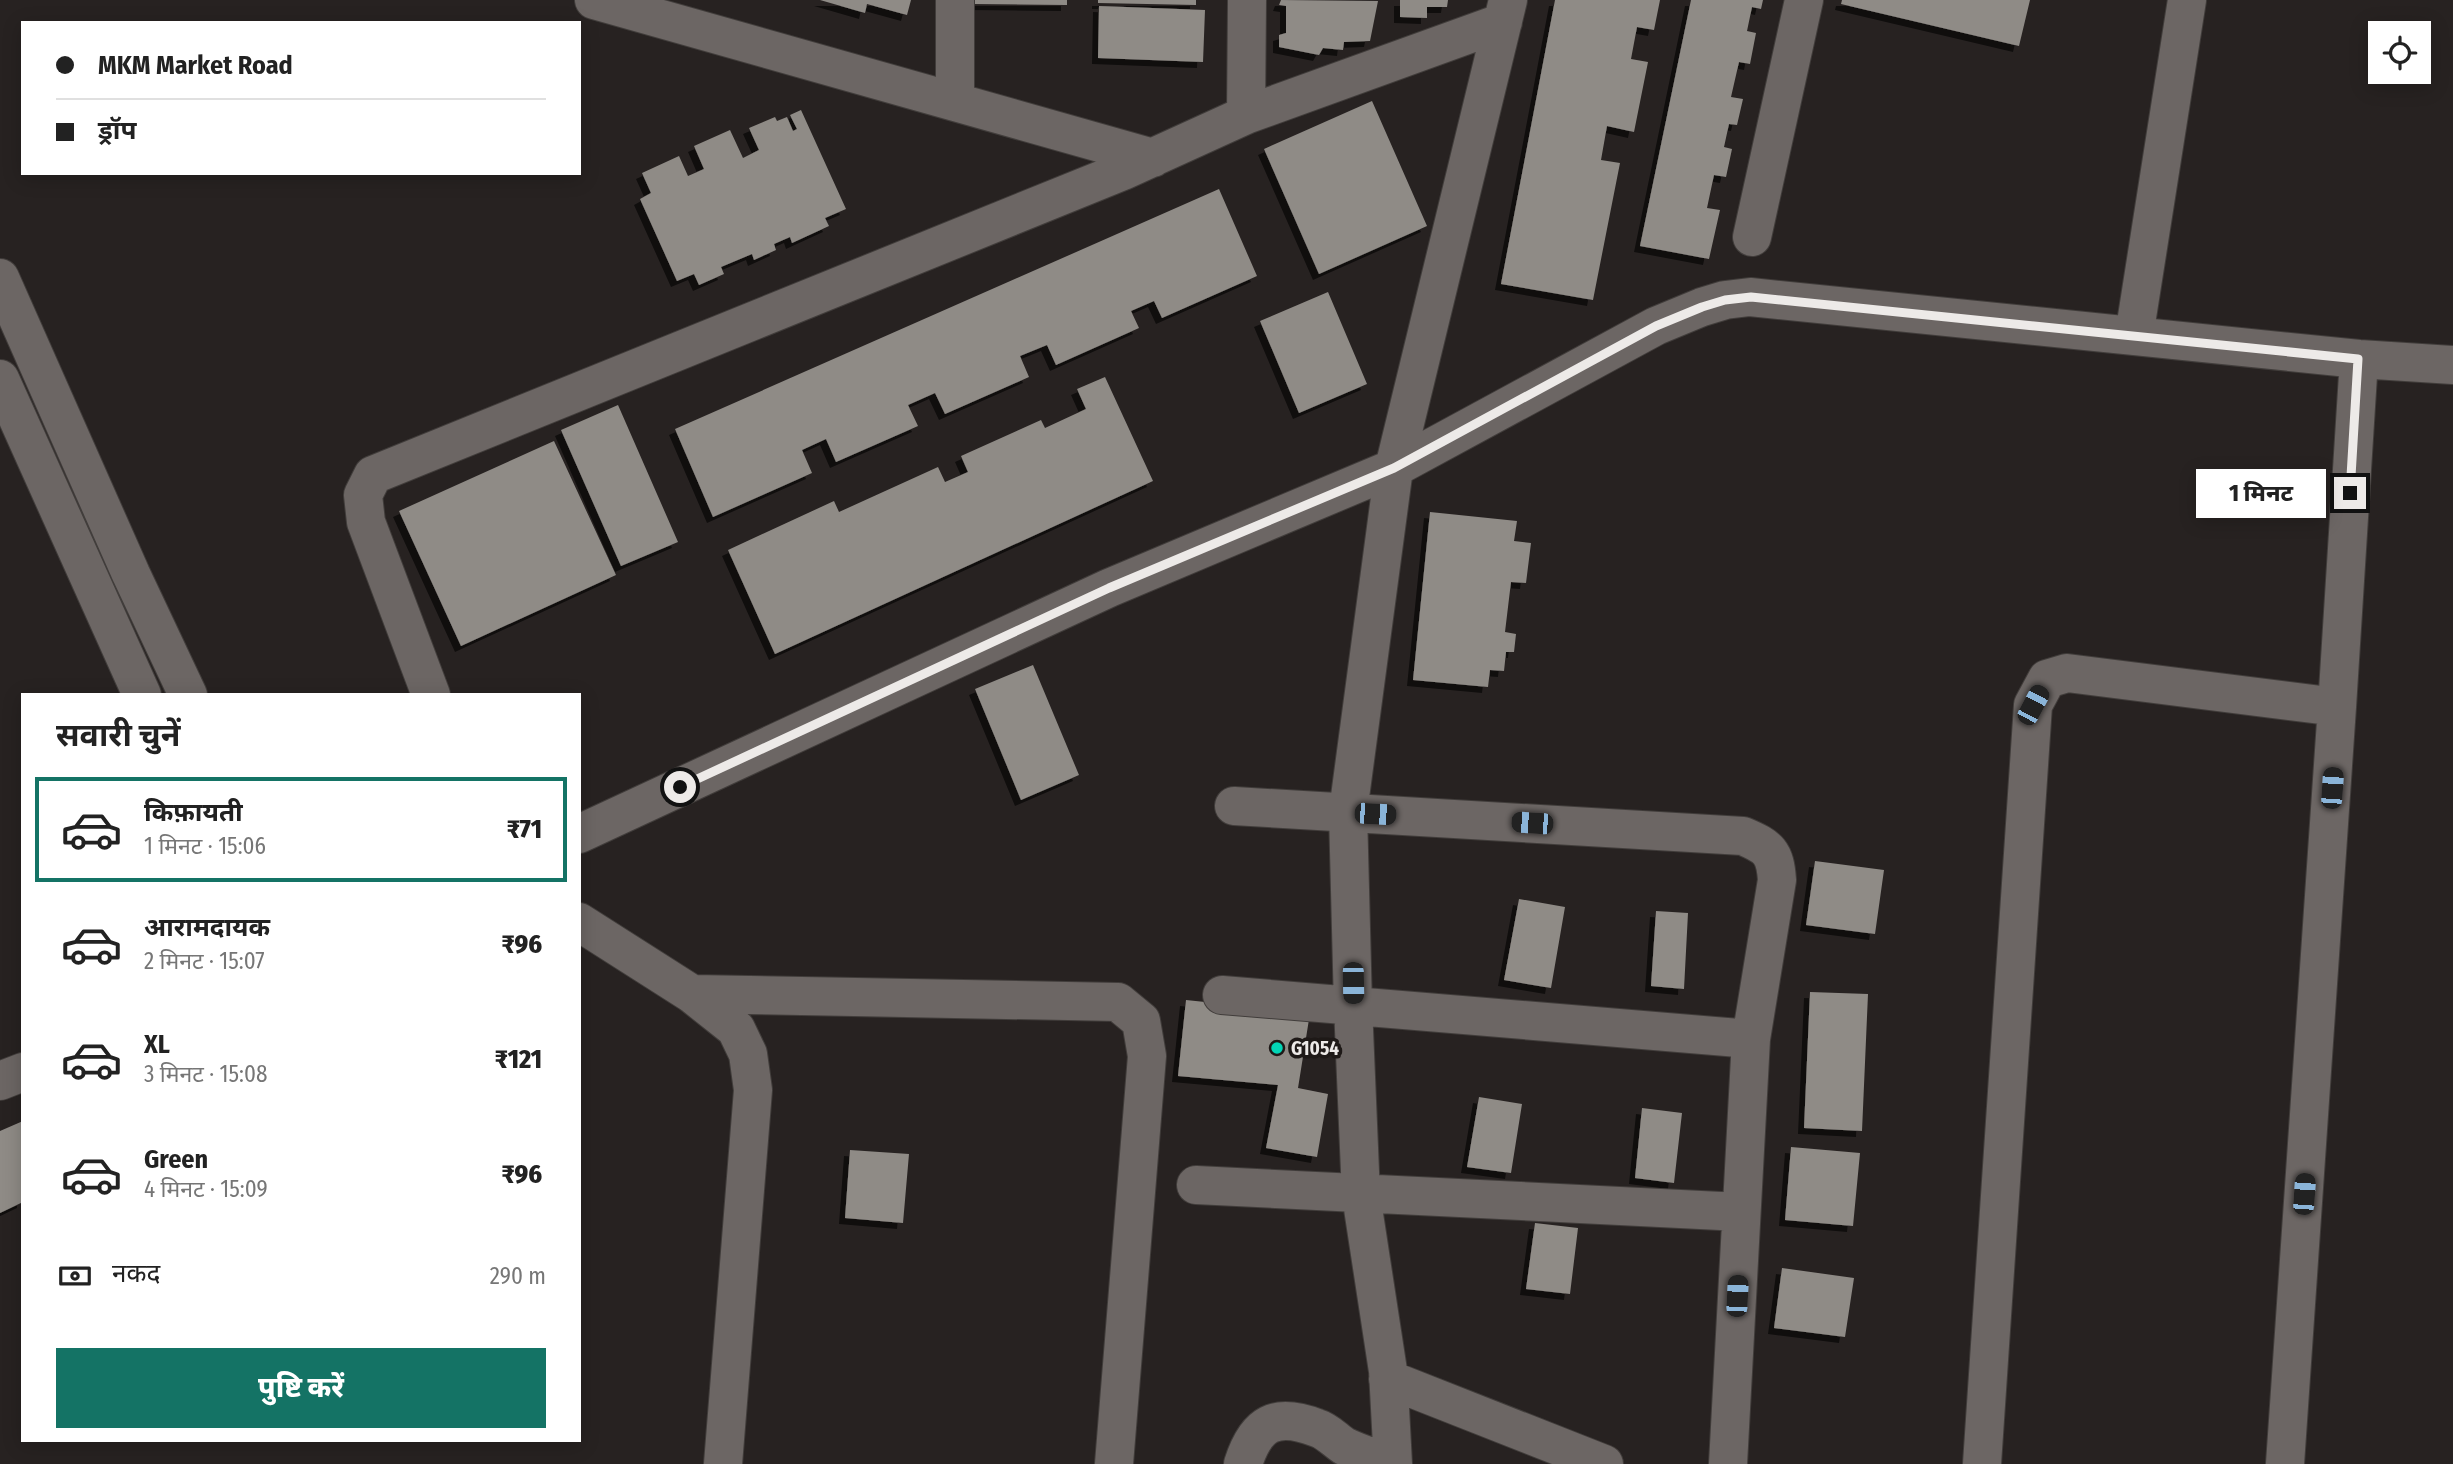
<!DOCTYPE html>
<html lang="hi">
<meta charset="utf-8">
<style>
:root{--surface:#fff;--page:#f2f2f2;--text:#222;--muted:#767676;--line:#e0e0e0;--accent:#147365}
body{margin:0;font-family:"Fira Sans Condensed","Noto Sans Devanagari",sans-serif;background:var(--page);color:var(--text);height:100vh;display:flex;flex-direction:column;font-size:26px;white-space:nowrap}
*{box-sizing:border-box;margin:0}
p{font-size:23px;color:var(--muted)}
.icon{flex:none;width:38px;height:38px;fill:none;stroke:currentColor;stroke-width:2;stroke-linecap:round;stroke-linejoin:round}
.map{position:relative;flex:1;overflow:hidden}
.side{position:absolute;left:21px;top:693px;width:560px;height:749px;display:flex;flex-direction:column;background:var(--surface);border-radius:0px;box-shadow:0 4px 18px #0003}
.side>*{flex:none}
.top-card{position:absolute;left:21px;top:21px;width:560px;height:154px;border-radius:0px;box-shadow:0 4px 18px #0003;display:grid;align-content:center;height:154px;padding:0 35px;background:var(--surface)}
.controls{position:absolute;left:2368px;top:21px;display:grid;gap:14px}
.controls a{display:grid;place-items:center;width:63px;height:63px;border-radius:0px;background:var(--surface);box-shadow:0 4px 18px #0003;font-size:35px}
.end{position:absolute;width:32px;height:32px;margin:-16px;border:9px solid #edeae8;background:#111;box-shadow:0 0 0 4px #111}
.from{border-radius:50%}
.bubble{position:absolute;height:49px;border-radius:0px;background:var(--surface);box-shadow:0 4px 18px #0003;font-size:23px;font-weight:800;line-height:49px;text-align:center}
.car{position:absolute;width:21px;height:42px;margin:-21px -10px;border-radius:9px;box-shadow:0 0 5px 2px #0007;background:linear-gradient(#222 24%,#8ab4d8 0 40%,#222 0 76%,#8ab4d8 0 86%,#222 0)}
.top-card b{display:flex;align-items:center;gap:24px;height:66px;font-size:26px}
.top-card b+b{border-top:2px solid var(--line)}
.top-card i{width:18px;height:18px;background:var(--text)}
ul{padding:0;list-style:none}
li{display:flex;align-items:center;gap:21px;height:105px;margin:0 14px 10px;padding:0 21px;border:4px solid transparent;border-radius:0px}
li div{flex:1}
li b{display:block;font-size:26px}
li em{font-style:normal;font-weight:800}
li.on{border-color:var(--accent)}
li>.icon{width:63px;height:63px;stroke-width:1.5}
h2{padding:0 35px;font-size:32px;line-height:84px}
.pay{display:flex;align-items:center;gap:18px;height:77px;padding:0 35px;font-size:26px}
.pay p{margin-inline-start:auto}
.primary-button{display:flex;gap:14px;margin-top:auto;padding:14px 35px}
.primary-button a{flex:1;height:80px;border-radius:0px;background:var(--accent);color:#fff;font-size:28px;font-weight:800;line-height:80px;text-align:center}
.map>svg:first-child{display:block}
.building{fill:#8f8b86;filter:url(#shadow)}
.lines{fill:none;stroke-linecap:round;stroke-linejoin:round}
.minor-casing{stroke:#413d3b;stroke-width:40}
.minor{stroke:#6c6664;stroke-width:38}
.route{stroke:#edeae8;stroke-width:9}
.poi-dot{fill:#03d5b6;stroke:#1e1917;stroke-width:2.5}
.labels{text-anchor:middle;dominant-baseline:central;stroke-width:7;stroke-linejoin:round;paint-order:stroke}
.poi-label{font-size:19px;font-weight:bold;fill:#edeae8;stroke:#1e1917;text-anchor:start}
</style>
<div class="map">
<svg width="2453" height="1464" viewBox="0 0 2453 1464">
<defs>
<filter id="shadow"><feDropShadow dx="-6" dy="6" stdDeviation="0" flood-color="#0009"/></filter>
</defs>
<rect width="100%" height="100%" fill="#272221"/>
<!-- building -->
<path class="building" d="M820 0H911L907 15 867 4 865 13Z
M970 0H1067V5L970 4Z
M1098 0H1196V5L1098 3Z
M1281 0 1378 1 1370 41 1344 42 1343 50 1323 48 1319 55 1279 47V35L1286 33V6L1279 5Z
M1400 0H1448L1447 7H1427V18L1400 17Z
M1555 0H1660L1654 30 1637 27 1631 59 1648 62 1634 132 1607 126 1601 160 1620 163 1593 300 1501 284Z
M1691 0H1763L1761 9 1752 7 1747 31 1756 33 1750 64 1739 62 1731 97 1743 99 1737 125 1729 124 1724 147 1732 149 1726 177 1714 175 1707 208 1720 210 1709 259 1640 246Z
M1842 0H2030L2019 46 1841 4Z
M1099 6 1205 10 1203 62 1098 58Z
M1372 101 1427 226 1319 274 1264 149Z
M801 110 846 209 825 218 829 226 792 243 790 237 774 244 776 250 754 260 752 254 721 267 724 274 699 285 694 274 677 281 640 199 651 193 642 173 679 156 688 176 704 169 694 146 730 130 743 158 759 150 749 128 775 117 777 121 787 117 793 131 797 129 790 115Z
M1219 189 1257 276 1162 318 1154 301 1131 311 1139 328 1056 365 1047 345 1020 356 1029 377 945 414 935 393 908 405 918 426 836 462 826 439 802 450 812 473 713 517 675 429Z
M1328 292 1367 384 1299 413 1260 321Z
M1105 377 1153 481 775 654 728 550 834 501 839 512 938 467 945 482 968 472 961 456 1041 420 1045 428 1086 409 1077 389Z
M618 405 678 542 621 566 561 430Z
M554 441 616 575 461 646 399 511Z
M1430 512 1517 521 1514 541 1531 543 1526 583 1511 582 1505 632 1516 634 1514 652H1506L1504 671 1490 670 1488 687 1413 680Z
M1033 665 1079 775 1021 800 975 689Z
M1815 861 1884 870 1875 934 1806 925Z
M1519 899 1565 907 1551 988 1504 980Z
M1656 911 1688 913 1684 989 1651 986Z
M1810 992 1868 994 1862 1131 1804 1128Z
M1186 1000 1310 1013 1298 1088 1328 1094 1317 1157 1266 1148 1278 1085 1178 1076Z
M1479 1097 1522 1104 1511 1173 1467 1167Z
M1642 1108 1682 1113 1674 1183 1635 1178Z
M23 1121V1202L0 1213V1131Z
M1791 1147 1860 1153 1853 1226 1785 1220Z
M850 1150 909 1154 903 1223 845 1218Z
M1535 1223 1578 1228 1570 1294 1526 1289Z
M1782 1268 1854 1278 1845 1337 1774 1328Z"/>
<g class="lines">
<defs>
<path id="minor" d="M594 0 1153 158
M955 102V0
M1246 115 1247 0
M1752 237 1804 0
M0 278 131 574 188 695
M2134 336 2187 0
M0 379 142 695
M431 695 366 522 363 495 373 475 1123 171 1246 115 1503 22
M1234 806 1743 836C1769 847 1775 852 1777 880L1751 1039 1728 1464
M579 834 1109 588 1394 468 1656 326 1702 307 1725 300 1750 297 2359 359 2453 365
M579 922 692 994 736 1029 748 1054 753 1090 723 1464
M692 994 1118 1002 1141 1021 1147 1056 1114 1464
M1222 995 1751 1039
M0 1081 23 1072
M1196 1185 1741 1212
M1388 1379 1604 1464
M1243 1464C1256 1423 1275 1412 1317 1428 1327 1431 1335 1440 1344 1446 1358 1453 1375 1458 1390 1464
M1393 1464 1388 1371 1361 1195 1353 1006 1348 812 1394 468 1508 0
M1982 1464 2033 705 2047 679 2067 673 2337 707
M2285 1464 2337 707 2359 359"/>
</defs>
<!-- minor casing -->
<use href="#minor" class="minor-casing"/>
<!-- minor -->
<use href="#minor" class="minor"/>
</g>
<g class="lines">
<!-- route -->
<path class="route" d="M680 787 1109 588 1394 468 1656 326 1702 307 1725 300 1751 297 2358 359 2350 493"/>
</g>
<!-- markers -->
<circle class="poi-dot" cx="1277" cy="1048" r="7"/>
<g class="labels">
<!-- poi labels -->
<g class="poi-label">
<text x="1291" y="1048">G1054</text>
</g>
</g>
</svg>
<div class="controls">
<a><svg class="icon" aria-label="locate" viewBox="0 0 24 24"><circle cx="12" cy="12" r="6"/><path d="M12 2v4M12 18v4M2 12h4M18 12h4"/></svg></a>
</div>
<i class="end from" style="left:680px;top:787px"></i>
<i class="end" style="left:2350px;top:493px"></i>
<div class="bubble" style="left:2196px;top:469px;width:130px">1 मिनट</div>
<i class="car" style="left:2033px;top:705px;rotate:28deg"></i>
<i class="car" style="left:2332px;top:788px;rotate:4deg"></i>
<i class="car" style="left:1375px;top:814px;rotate:93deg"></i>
<i class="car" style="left:1532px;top:823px;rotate:274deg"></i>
<i class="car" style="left:1353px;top:983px;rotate:179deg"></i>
<i class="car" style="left:2304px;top:1194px;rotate:4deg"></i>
<i class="car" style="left:1737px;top:1296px;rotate:3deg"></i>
<div class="top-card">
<b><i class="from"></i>MKM Market Road</b>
<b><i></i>ड्रॉप</b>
</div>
<section class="side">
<h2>सवारी चुनें</h2>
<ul>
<li class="on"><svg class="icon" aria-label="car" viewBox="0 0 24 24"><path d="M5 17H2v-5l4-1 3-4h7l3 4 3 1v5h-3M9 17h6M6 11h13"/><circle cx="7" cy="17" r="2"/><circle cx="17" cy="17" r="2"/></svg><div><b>किफ़ायती</b><p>1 मिनट · 15:06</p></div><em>₹71</em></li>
<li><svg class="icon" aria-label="car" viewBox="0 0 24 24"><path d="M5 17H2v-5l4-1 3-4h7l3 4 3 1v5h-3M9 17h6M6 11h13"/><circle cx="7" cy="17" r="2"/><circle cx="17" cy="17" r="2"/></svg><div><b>आरामदायक</b><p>2 मिनट · 15:07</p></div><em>₹96</em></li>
<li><svg class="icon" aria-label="car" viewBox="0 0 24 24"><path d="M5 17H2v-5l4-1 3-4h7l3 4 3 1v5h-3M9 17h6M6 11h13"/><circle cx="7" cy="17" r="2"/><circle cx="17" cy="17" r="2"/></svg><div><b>XL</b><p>3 मिनट · 15:08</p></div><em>₹121</em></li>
<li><svg class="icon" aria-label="car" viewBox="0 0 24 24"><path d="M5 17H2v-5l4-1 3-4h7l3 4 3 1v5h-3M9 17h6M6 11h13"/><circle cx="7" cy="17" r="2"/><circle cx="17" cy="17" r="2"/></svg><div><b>Green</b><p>4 मिनट · 15:09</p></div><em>₹96</em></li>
</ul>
<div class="pay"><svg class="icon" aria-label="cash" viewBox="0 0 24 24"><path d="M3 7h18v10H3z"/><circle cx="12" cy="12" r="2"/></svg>नकद<p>290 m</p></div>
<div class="primary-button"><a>पुष्टि करें</a></div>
</section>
</div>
